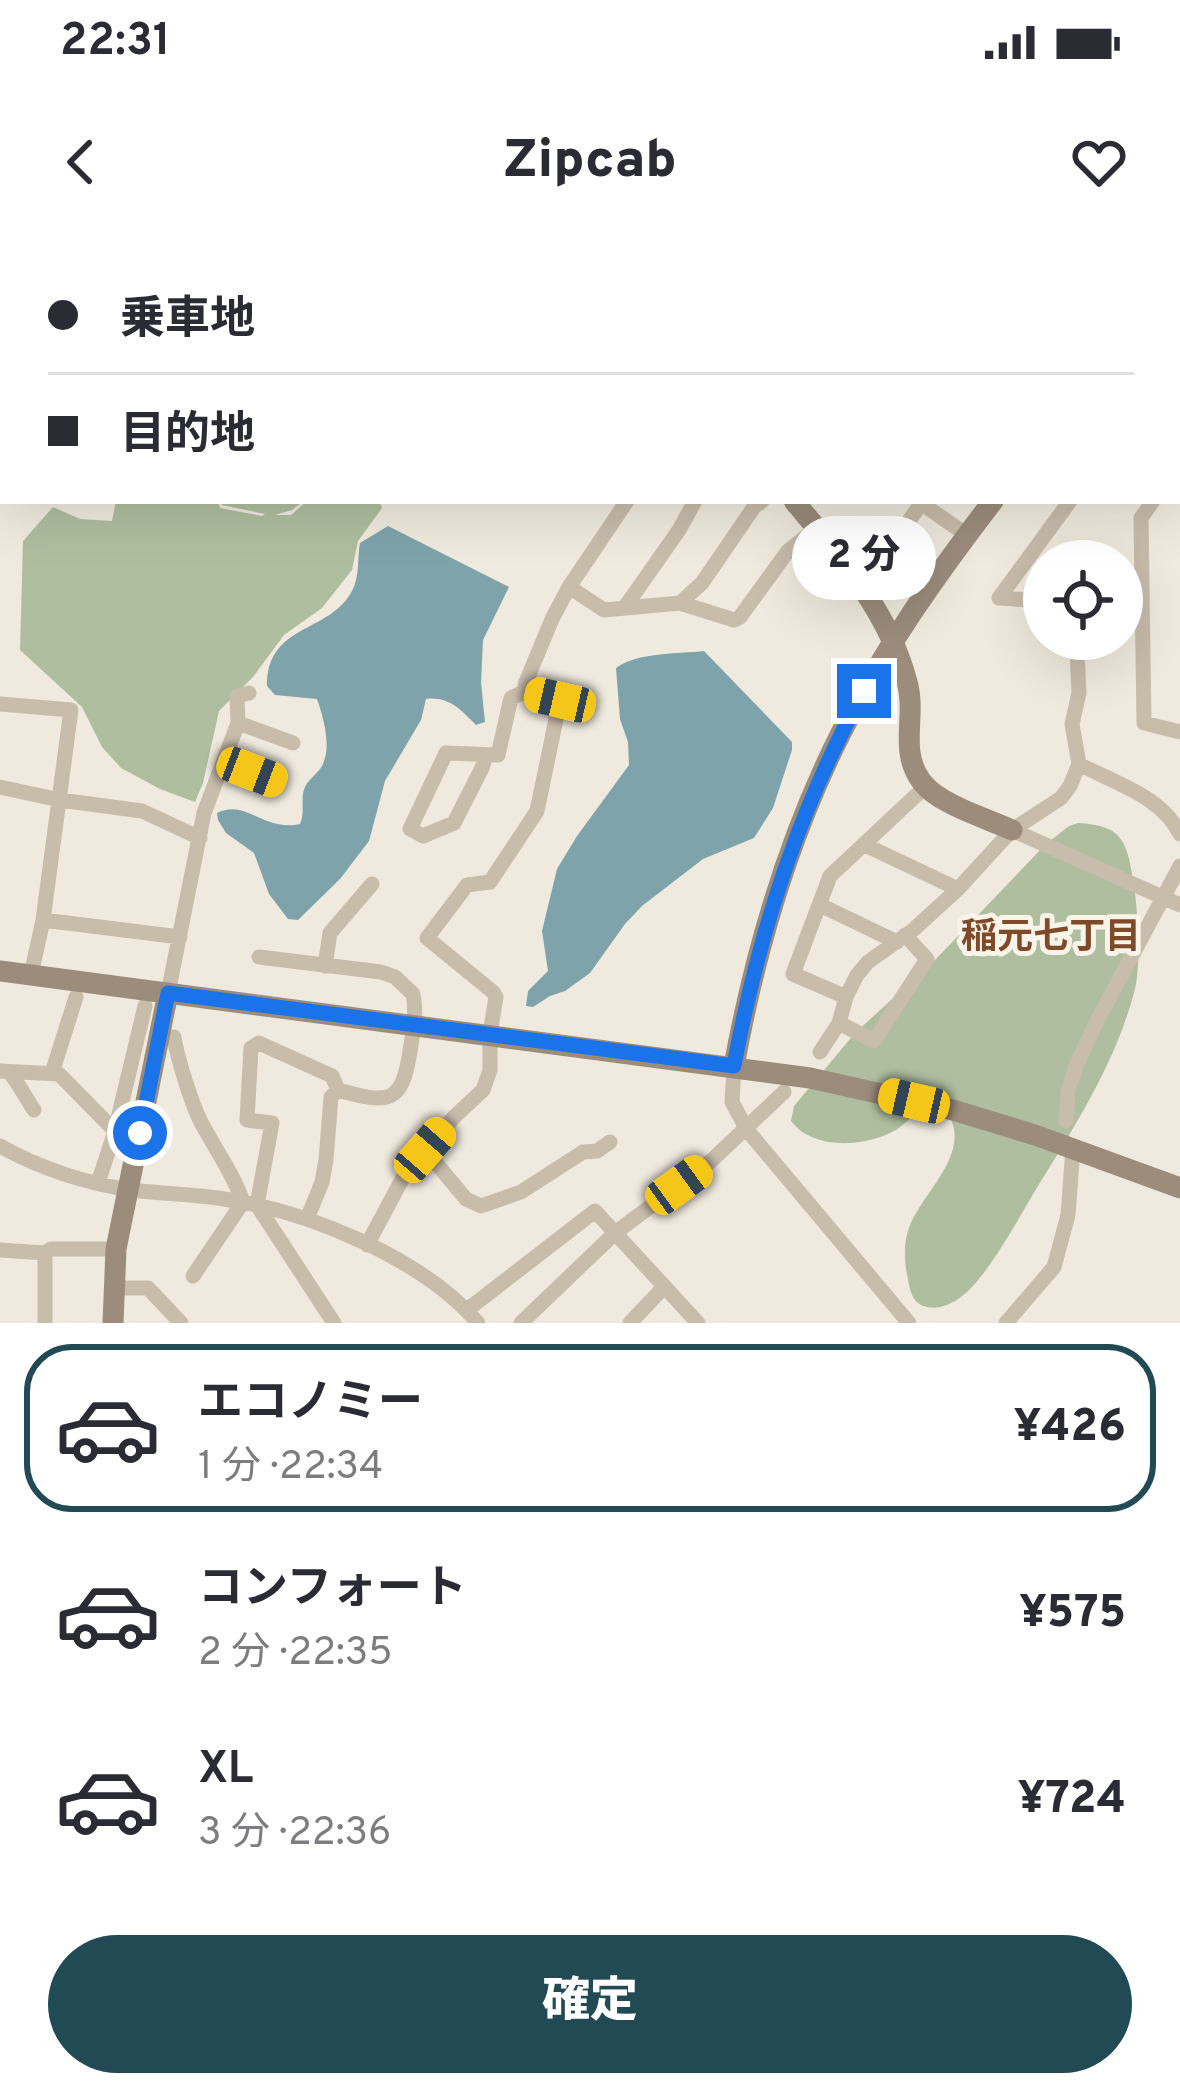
<!DOCTYPE html>
<html lang="ja">
<meta charset="utf-8">
<style>
:root{--surface:#fff;--page:#f2f2f3;--text:#2b2b33;--muted:#7c7c81;--line:#e1e1e2;--accent:#224a54}
body{margin:0;font-family:Overpass,"Noto Sans JP",sans-serif;background:var(--page);color:var(--text);height:100vh;display:flex;flex-direction:column;font-size:45px;white-space:nowrap}
*{box-sizing:border-box;margin:0}
p{font-size:39px;color:var(--muted)}
.icon{flex:none;width:66px;height:66px;fill:none;stroke:currentColor;stroke-width:2;stroke-linecap:round;stroke-linejoin:round}
.map{position:relative;height:1083px;overflow:hidden}
.panel{display:flex;flex-direction:column;background:var(--surface);flex:1}
.panel>*{flex:none}
.top-card{position:absolute;left:0px;top:0px;width:1182px;height:264px;box-shadow:0 12px 48px #0002;display:grid;align-content:center;height:264px;padding:0 48px;background:var(--surface)}
.controls{position:absolute;left:1023px;top:300px;display:grid;gap:24px}
.controls a{display:grid;place-items:center;width:120px;height:120px;border-radius:50%;background:var(--surface);box-shadow:0 12px 48px #0002;font-size:60px}
.end{position:absolute;width:54px;height:54px;margin:-27px;border:15px solid #1a73e8;background:#fff;box-shadow:0 0 0 6px #fff}
.from{border-radius:50%}
.bubble{position:absolute;height:84px;border-radius:42px;background:var(--surface);box-shadow:0 12px 48px #0002;font-size:39px;font-weight:800;line-height:84px;text-align:center}
.car{position:absolute;width:36px;height:72px;margin:-36px -18px;border-radius:15px;box-shadow:0 0 9px 3px #0007;background:linear-gradient(#f5c518 24%,#345 0 40%,#f5c518 0 76%,#345 0 86%,#f5c518 0)}
.top-card b{display:flex;align-items:center;gap:42px;height:114px;font-size:45px}
.top-card b+b{border-top:3px solid var(--line)}
.top-card i{width:30px;height:30px;background:var(--text)}
ul{padding:21px 0 0;list-style:none}
li{display:flex;align-items:center;gap:36px;height:168px;margin:0 24px 18px;padding:0 24px;border:6px solid transparent;border-radius:48px}
li div{flex:1}
li b{display:block;font-size:45px}
li em{font-style:normal;font-weight:800}
li.current{border-color:var(--accent)}
li>.icon{width:108px;height:108px;stroke-width:1.5}
.button{display:flex;gap:24px;margin-top:auto;padding:24px 48px}
.button a{flex:1;height:138px;border-radius:72px;background:var(--accent);color:#fff;font-size:48px;font-weight:800;line-height:138px;text-align:center}
.status{display:flex;justify-content:space-between;align-items:center;height:84px;padding:0 60px;background:var(--surface);direction:ltr}
.status svg{height:33px;fill:currentColor}
header{display:flex;justify-content:space-between;align-items:center;height:156px;padding:0 48px;background:var(--surface);font-size:54px;font-weight:800}
.map>svg:first-child{display:block}
.green{fill:#afbe9f}
.water{fill:#7fa3ab}
.lines{fill:none;stroke-linecap:round;stroke-linejoin:round}
.street{stroke:#c8bcab;stroke-width:15}
.secondary{stroke:#9b8c7c;stroke-width:21}
.route{stroke:#1a73e8;stroke-width:15}
.labels{text-anchor:middle;dominant-baseline:central;stroke-width:10;stroke-linejoin:round;paint-order:stroke}
.neighbourhood-label{font-size:36px;font-weight:bold;fill:#7e4a29;stroke:#f8f4ea}
</style>
<div class="status"><b>22:31</b><svg viewBox="0 0 49 12"><path d="M0 12V9h3v3zM5 12V6h3v6zM10 12V3h3v9zM15 12V0h3v12zM26 1h20v11H26zM47 4h2v5h-2z"/></svg></div>
<header><svg class="icon" aria-label="back" viewBox="0 0 24 24"><path d="M15 5l-7 7 7 7"/></svg>Zipcab<svg class="icon" aria-label="heart" viewBox="0 0 24 24"><path d="M12 20l-8-8c-3-5 5-10 8-4 3-6 11-1 8 4z"/></svg></header>
<div class="map">
<svg width="1180" height="1083" viewBox="0 0 1180 1083">
<rect width="100%" height="100%" fill="#f0eade"/>
<!-- green -->
<path class="green" d="M116 261H218L220 268 262 276 265 274 222 265 221 261H304L292 270 275 275H291L307 261H379L382 268 358 301 352 330 322 368 284 395 253 437 219 471 203 543 195 562 160 549 121 528 102 507 82 467 20 410 23 301 53 267 80 279 112 281Z
M1078 583C1121 585 1127 600 1133 640 1138 666 1141 725 1135 749 1115 827 1070 893 1029 961 1014 987 989 1031 968 1051 956 1062 943 1070 927 1067 913 1064 910 1052 908 1039 904 1021 903 1003 910 985 925 949 973 912 947 872 939 872 926 870 919 873 911 876 904 885 896 890 866 907 814 911 791 881L794 866 855 793 936 719 1046 604 1069 586Z"/>
<!-- water -->
<path class="water" d="M388 286 509 347 483 400 481 442 485 482 476 485C461 470 449 456 426 459L421 480 385 541 369 601 340 639 298 680 288 679 269 654 254 613 226 593 218 580 217 573C246 558 263 592 300 584 306 571 299 557 306 545 309 540 317 533 320 529 333 511 324 479 317 459L275 455 267 446C267 383 329 394 352 351 360 336 357 319 360 303Z
M704 411 792 502V510L773 568 754 598 703 619 642 666 625 684 590 733 565 751 550 756 533 767 526 766 528 751 548 731 542 691 557 629 577 596 629 525 628 502 620 479 616 428C638 412 677 414 704 411Z"/>
<g class="lines">
<!-- street -->
<path class="street" d="M192 0H203
M853 0 856 3
M953 0 955 3
M1102 0 1104 3
M46 3 78 0
M787 3 790 0
M1118 3 1120 0
M0 41 3 40
M1179 224 1180 223
M0 240 3 239
M918 261 967 295
M1153 261 1141 278 1144 483 1180 492
M860 342 879 322 921 264
M569 347 604 370 680 363 734 380 740 377 788 311 815 289
M999 358 1070 261
M999 358 1044 361
M680 363 702 343 754 267 762 261
M1122 366 1141 367
M625 367 679 290 695 261
M0 464 71 470 43 680 31 735
M238 483 293 503
M485 515 483 526 454 583 423 596 410 589 446 513 498 515 511 458 524 452
M225 522 278 542
M1079 524C1114 543 1162 556 1180 594
M0 547 60 560 142 571 200 598
M1012 590 1180 665
M865 605 958 649
M820 665 897 702
M43 680 180 697
M259 717 381 732 395 737 413 754C417 773 413 792 410 811 402 865 388 864 338 850L331 857 326 920 322 942 307 979
M325 726 330 693 372 644
M168 753 204 573 238 483 237 456 249 453
M846 757 793 734 830 636 925 547
M839 783 874 801 927 719 905 695
M174 797C177 817 192 865 201 882 215 909 233 933 243 962L193 1036
M820 812 839 783 846 757 857 735 868 722 913 690 958 649 1012 590 1061 558 1070 546 1079 524 1072 484 1079 453 1077 411
M734 826 732 862 747 890 909 1083
M0 831 59 834 115 891 98 943
M9 832C20 845 25 857 34 870
M52 833 76 757
M1066 881 1068 851 1076 826 1098 779 1180 626
M115 891 145 766
M0 906C39 928 87 944 132 950 162 954 194 954 224 959 307 971 423 1018 478 1083
M425 910 466 959 481 966 521 952 583 912 597 911 610 902
M367 1005 406 932 454 877 483 850 490 830V794L496 757 493 752 427 698 467 645 490 642 537 571 560 460 524 452 526 442 552 379 569 347 627 261
M0 1010 45 1013
M114 1048H148L181 1083
M467 1070 595 971 698 1083
M45 1083V1013L51 1009H116
M334 1083 257 965 272 883 247 880 251 808 259 803 332 836 338 850
M521 1083 615 993 711 921 784 852
M630 1083 664 1047
M1006 1083 1054 1027 1068 975 1073 908"/>
<!-- secondary -->
<path class="secondary" d="M590 0 592 3
M1012 0 1014 3
M1179 9 1180 8
M1179 142 1180 143
M794 261C839 315 889 372 907 442 917 476 898 511 922 542 938 564 986 578 1012 590
M0 731 810 838 953 870 1035 895 1180 948
M734 826C755 711 788 598 841 493 883 410 937 334 993 261
M113 1083 116 1009 168 753"/>
</g>
<g class="lines">
<!-- route -->
<path class="route" d="M140 893 168 753 734 826C758 695 799 568 864 451"/>
</g>
<g class="labels">
<!-- neighbourhood labels -->
<g class="neighbourhood-label">
<text x="1051" y="699">稲元七丁目</text>
</g>
</g>
</svg>
<div class="controls">
<a><svg class="icon" aria-label="locate" viewBox="0 0 24 24"><circle cx="12" cy="12" r="6"/><path d="M12 2v4M12 18v4M2 12h4M18 12h4"/></svg></a>
</div>
<i class="end from" style="left:140px;top:893px"></i>
<i class="end" style="left:864px;top:451px"></i>
<div class="bubble" style="left:792px;top:276px;width:144px">2 分</div>
<i class="car" style="left:560px;top:460px;rotate:283deg"></i>
<i class="car" style="left:252px;top:532px;rotate:111deg"></i>
<i class="car" style="left:914px;top:861px;rotate:283deg"></i>
<i class="car" style="left:425px;top:910px;rotate:41deg"></i>
<i class="car" style="left:679px;top:945px;rotate:54deg"></i>
<div class="top-card">
<b><i class="from"></i>乗車地</b>
<b><i></i>目的地</b>
</div>
</div>
<section class="panel">
<ul>
<li class="current"><svg class="icon" aria-label="car" viewBox="0 0 24 24"><path d="M5 17H2v-5l4-1 3-4h7l3 4 3 1v5h-3M9 17h6M6 11h13"/><circle cx="7" cy="17" r="2"/><circle cx="17" cy="17" r="2"/></svg><div><b>エコノミー</b><p>1 分 · 22:34</p></div><em>¥426</em></li>
<li><svg class="icon" aria-label="car" viewBox="0 0 24 24"><path d="M5 17H2v-5l4-1 3-4h7l3 4 3 1v5h-3M9 17h6M6 11h13"/><circle cx="7" cy="17" r="2"/><circle cx="17" cy="17" r="2"/></svg><div><b>コンフォート</b><p>2 分 · 22:35</p></div><em>¥575</em></li>
<li><svg class="icon" aria-label="car" viewBox="0 0 24 24"><path d="M5 17H2v-5l4-1 3-4h7l3 4 3 1v5h-3M9 17h6M6 11h13"/><circle cx="7" cy="17" r="2"/><circle cx="17" cy="17" r="2"/></svg><div><b>XL</b><p>3 分 · 22:36</p></div><em>¥724</em></li>
</ul>
<div class="button"><a>確定</a></div>
</section>
